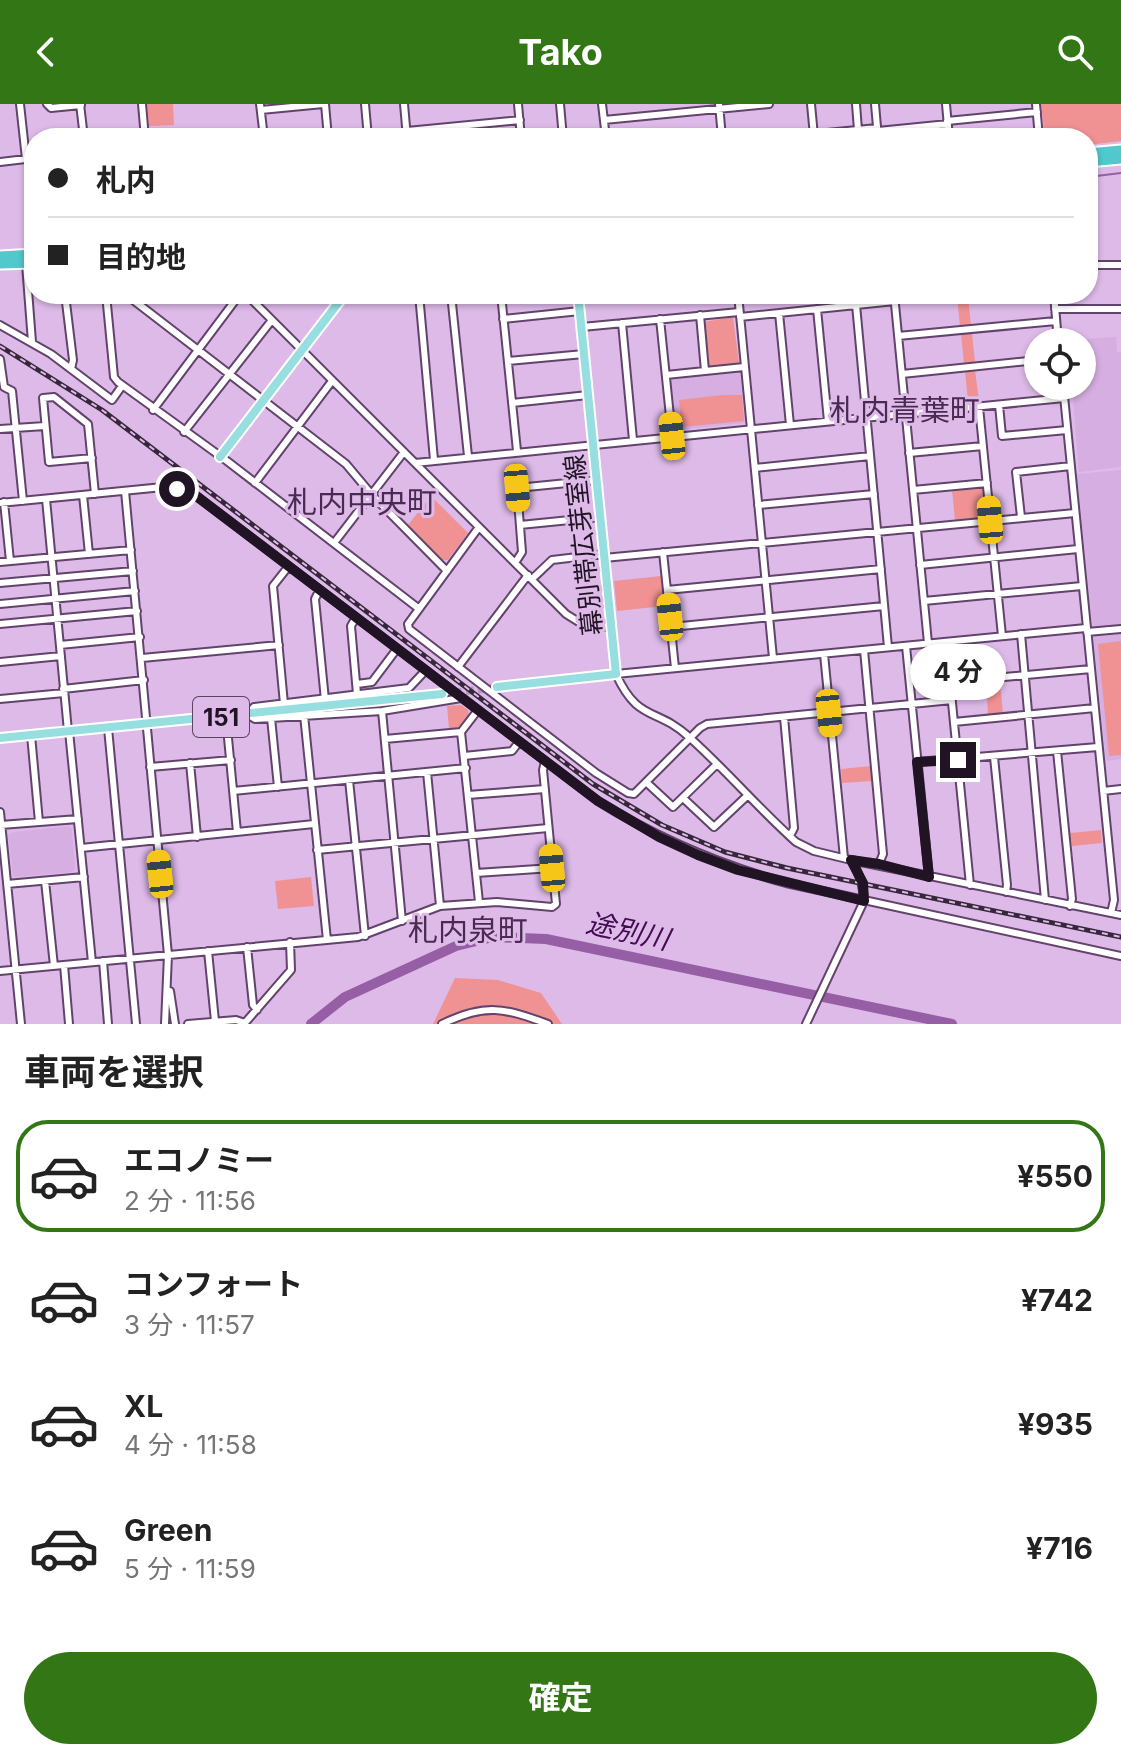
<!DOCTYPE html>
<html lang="ja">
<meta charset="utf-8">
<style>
:root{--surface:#fff;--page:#f2f2f2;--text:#222;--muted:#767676;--line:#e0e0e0;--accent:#327615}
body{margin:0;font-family:Inter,"Noto Sans JP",sans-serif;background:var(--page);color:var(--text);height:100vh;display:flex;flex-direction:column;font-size:30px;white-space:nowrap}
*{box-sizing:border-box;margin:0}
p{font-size:26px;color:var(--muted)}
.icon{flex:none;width:44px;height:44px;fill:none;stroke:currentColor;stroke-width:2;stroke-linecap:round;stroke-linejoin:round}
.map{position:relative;height:920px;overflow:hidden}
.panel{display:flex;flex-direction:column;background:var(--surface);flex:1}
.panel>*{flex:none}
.top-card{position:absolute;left:24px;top:24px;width:1074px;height:176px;border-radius:32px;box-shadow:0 2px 6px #0004;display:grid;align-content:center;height:176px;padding:0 24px;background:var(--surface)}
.controls{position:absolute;left:1024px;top:224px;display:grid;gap:16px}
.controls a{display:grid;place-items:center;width:72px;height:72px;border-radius:50%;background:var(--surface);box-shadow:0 2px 6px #0004;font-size:40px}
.end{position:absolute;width:36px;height:36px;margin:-18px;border:10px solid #201323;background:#fff;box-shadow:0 0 0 4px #fff}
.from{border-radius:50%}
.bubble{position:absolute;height:56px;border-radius:28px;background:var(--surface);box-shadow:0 2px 6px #0004;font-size:26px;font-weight:700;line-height:56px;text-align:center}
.car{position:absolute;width:24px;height:48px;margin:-24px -12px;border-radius:10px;box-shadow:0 0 6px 2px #0007;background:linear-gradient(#f5c518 24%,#345 0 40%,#f5c518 0 76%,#345 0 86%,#f5c518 0)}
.top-card b{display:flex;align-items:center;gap:28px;height:76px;font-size:30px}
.top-card b+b{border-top:2px solid var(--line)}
.top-card i{width:20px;height:20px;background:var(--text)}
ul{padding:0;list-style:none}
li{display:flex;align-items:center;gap:24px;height:112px;margin:0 16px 12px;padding:0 8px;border:4px solid transparent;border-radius:32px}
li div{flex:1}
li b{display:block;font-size:30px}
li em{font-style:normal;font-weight:700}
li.on{border-color:var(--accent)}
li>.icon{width:72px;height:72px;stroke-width:1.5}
h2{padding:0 24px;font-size:36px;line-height:96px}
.action{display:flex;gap:16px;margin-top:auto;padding:16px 24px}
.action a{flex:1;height:92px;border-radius:48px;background:var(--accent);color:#fff;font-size:32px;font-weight:700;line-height:92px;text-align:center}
header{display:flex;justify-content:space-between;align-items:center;height:104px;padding:0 24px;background:var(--accent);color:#fff;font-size:36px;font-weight:700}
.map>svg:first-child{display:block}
.built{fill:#d6aee2}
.green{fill:#f09294}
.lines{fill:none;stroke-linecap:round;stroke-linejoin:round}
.stream{stroke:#965ea5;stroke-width:2}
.river{stroke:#965ea5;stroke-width:10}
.major-tunnel{stroke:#b899c1;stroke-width:8;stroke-dasharray:8 4;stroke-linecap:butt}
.minor-casing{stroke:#62436b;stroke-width:10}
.major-casing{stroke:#fff;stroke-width:12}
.highway-casing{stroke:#fff;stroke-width:13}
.minor{stroke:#fff;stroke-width:6}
.major{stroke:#96dee0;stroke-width:8}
.highway{stroke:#50c8cc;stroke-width:9}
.rail-casing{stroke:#36273a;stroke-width:5}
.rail{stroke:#debae9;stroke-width:2;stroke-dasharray:6;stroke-linecap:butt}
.route{stroke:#201323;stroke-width:10}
.labels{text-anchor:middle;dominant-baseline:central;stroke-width:6;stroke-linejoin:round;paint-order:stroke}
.shield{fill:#debae9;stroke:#59455e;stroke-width:2}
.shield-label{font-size:24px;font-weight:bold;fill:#201323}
.street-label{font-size:26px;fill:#201323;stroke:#debae9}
.water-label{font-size:28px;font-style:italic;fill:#430c51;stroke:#debae9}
.quarter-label{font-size:30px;fill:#492b52;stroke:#debae9}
</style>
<header><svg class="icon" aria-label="back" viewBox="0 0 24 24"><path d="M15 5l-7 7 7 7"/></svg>Tako<svg class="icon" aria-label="search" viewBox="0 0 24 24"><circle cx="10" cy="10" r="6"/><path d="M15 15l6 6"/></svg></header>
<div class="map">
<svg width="1121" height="920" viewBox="0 0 1121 920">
<rect width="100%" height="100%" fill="#debae9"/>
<!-- built -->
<path class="built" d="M1116 233 1117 248H1121V363L1079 368 1072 282H1082V238L1067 236Z
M740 268 745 319 675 326 670 275Z
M1121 366V655L1106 657 1077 370Z
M69 722 72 725 75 765 73 768 15 773 13 771 8 731 13 728Z"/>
<!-- green -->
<path class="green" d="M147 0H173L174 21 149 22Z
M1041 0H1121V37L1088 41V34H1045Z
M968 191 971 222 960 223 957 192Z
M733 213 739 259 710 264 708 262 703 218Z
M972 229 975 259 964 260 961 230Z
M975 266 979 297 968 298 965 267Z
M722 291H742L744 317 681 323 679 296Z
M984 383 985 413 955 416 952 386Z
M431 392 468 429 448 456H443L408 421Z
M661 472 664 502 617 507 614 477Z
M1121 537V651L1109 652 1098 540Z
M1000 577 1003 609 988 611 986 578Z
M461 601 468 606 469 611 459 623 449 625 447 602Z
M871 662 872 677 842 679 841 665Z
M1101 726 1102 739 1072 742 1070 729Z
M311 773 314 802 278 805 275 777Z
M455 874 498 876 541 889 562 920H433Z"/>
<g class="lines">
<!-- stream -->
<path class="stream" d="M1088 73 1121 69"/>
<!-- river -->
<path class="river" d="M311 920 345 893 456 842 493 833 546 835 952 920"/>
<!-- major-tunnel -->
<path class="major-tunnel" d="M442 590 492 584"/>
<defs>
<path id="minor" d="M20 0 26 55
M47 0 51 4 81 1
M80 0 84 34
M142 0 145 34
M260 0 264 34
M325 0 328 34
M365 0 368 34
M404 0 407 34
M518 0 521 34
M560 0 563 34
M602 0 606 34
M719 0 722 34
M811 0 814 32
M856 0 858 26
M875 0 878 34
M946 0 949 34
M1036 0 1039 34
M261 6 323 0
M604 16 769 0
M947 17 1037 8
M407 27 520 16
M878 27 948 20
M777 34 877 24
M0 58 34 54
M26 160 32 238
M1088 161H1121
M65 190 73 256 71 265
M106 190 114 273 118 278 227 357 418 504
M246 190 566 510 582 520 610 523
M419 190 434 356
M451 190 468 352
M501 190 517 347
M738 190 773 554
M855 190 888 543
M894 190 928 539
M1054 190 1058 238
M106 195 128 192 346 360 372 391 447 467
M894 195 943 190
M817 205 828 317
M1055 205H1121
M779 209 790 321
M700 211 705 267
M740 213 895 197
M503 215 580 207
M660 215 672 332
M622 219 633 336
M0 221 51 250 112 296 122 282
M582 223 739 208
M898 232 1056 217
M0 255 4 283 12 287 23 397
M508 257 584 250
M902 270 1038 256
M666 271 744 263
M1063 282 1114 796 1111 809
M512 299 588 291
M999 301 1002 332 1067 326
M979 303 1002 532
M153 306 240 190
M0 325 45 322
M184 328 272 216
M909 349 983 342
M92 354 49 358 43 294 54 293 88 320 95 390
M415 359 1064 294
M755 364 870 352
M255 379 332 277
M913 386 987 379
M125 387 168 851 165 920
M83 391 89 450
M46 395 68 627
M4 398 10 457
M0 399 163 383 177 385 195 391 598 697C658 735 718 760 786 779L1121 852
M758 401 874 390
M1021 413 1016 368 1071 362
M520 421 600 413
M479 423 408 520 409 525 596 669 628 689 634 690 700 624 707 620 952 596
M334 439 404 348
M663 448 675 564
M604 454 1075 409
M0 458 131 446
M515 459 522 448 517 384 597 376
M920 461 1078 445
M532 475 552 456 603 450
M0 479 133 467
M667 486 881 465
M319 487 315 495 325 596
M924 497 1082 482
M0 500 135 487
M355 515 351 522 357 590
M0 520 137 507
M671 523 884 502
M1087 528 1121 525
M1021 530 1045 796
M946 538 970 781
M60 541 140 533
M906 542 929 773
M864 546 883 750 879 760
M824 550 844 754
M142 554 279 541
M0 558 61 552
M458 563 528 471
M425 567 409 584 254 603 247 610 255 615 382 607 461 594
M950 578 1091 565
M357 580 372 578 396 546
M63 585 144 576
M0 595 64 589
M284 600 273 482 288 463
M478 606 461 628 479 798
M382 607 402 817
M304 611 327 836
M226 613 237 728
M784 613 794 724 790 732
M271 614 278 683
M954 618 1095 604
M108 624 136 920
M69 627 92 858
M31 631 39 718
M385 635 461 628
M1057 647 1072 795 1070 802
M464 652 512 647 519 638
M994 653 1007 781 1006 788
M917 658 1098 643
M190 659 197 733
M150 663 231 656
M427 668 440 802
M349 676 365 832
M646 678 673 703 717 660
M233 687 466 664
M1103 687 1121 685
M468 691 545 685
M683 694 714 723 748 691
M0 708 21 920
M1 721 78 715
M81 744 314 720
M317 746 548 724
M851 756 1121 811
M476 769 552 764
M45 777 54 862
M7 780 84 773
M247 843 253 901 257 906
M208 847 215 917
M103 857 108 920
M64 861 69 920
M0 867 358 833 440 802 497 798 552 803 556 800 543 666 545 657
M170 887 175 920
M188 920 236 916 245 919
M244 920 291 866 290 838
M442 920C485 899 505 904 548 920
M806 920 864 797C863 781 860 771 851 756L814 747 796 738C759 705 726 666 689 633 657 603 638 619 616 570L1086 524"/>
<path id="major" d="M220 353 345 190
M497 583 616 570 578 190
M0 634 442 590"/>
<path id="highway" d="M1088 49 1121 46
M1088 58 1121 55
M0 152 34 150
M0 160 34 159"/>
</defs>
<!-- minor casing -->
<use href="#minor" class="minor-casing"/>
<!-- major casing -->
<use href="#major" class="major-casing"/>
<!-- highway casing -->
<use href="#highway" class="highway-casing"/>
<!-- minor -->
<use href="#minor" class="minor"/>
<!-- major -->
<use href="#major" class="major"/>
<!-- highway -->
<use href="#highway" class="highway"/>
<defs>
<path id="rail" d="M0 242 102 306 593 680 662 721 725 748 787 764 1121 833"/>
</defs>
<!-- rail casing -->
<use href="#rail" class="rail-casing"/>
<!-- rail -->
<use href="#rail" class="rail"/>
</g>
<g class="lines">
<!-- route -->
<path class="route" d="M177 385 195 391 598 697 659 733 698 751 738 766 864 797 863 779 851 756 879 760 929 773 917 658 958 656"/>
</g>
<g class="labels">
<!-- shield labels -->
<rect class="shield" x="193" y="593" width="56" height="40" rx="6"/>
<g class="shield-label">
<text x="221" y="613">151</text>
</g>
<!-- street labels -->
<g class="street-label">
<text transform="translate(583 441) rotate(-96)">幕別帯広芽室線</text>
</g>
<!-- water labels -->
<g class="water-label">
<text transform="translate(628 827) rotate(12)">途別川</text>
</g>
<!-- quarter labels -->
<g class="quarter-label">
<text x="905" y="306">札内青葉町</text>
<text x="362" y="398">札内中央町</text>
<text x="468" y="826">札内泉町</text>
</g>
</g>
</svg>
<div class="controls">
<a><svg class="icon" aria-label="locate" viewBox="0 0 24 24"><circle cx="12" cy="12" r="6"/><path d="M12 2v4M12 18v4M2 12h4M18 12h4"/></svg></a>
</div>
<i class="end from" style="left:177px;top:385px"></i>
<i class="end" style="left:958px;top:656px"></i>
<div class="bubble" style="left:910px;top:540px;width:96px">4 分</div>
<i class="car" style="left:672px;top:332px;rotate:354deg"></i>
<i class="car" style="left:517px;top:384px;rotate:175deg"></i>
<i class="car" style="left:990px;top:416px;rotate:355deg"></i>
<i class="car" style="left:670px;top:513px;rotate:354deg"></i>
<i class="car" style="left:829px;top:609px;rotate:174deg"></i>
<i class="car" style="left:552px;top:764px;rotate:355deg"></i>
<i class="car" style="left:160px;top:770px;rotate:354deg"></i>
<div class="top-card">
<b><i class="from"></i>札内</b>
<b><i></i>目的地</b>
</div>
</div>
<section class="panel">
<h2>車両を選択</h2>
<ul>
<li class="on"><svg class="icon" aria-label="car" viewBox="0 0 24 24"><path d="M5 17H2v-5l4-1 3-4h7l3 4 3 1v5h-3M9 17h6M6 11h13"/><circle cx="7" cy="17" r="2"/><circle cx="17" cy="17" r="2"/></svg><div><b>エコノミー</b><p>2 分 · 11:56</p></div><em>¥550</em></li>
<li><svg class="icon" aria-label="car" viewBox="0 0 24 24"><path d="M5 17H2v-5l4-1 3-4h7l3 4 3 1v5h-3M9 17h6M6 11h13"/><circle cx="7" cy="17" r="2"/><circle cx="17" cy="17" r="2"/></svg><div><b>コンフォート</b><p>3 分 · 11:57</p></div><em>¥742</em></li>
<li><svg class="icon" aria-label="car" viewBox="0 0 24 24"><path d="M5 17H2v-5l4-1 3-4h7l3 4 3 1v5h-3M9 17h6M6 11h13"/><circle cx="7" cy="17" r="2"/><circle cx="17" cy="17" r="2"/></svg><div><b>XL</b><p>4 分 · 11:58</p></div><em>¥935</em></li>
<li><svg class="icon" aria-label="car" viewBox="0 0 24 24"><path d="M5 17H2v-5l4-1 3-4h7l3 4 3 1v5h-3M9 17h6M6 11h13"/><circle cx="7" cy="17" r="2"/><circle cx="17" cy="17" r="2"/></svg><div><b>Green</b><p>5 分 · 11:59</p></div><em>¥716</em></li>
</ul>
<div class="action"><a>確定</a></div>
</section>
